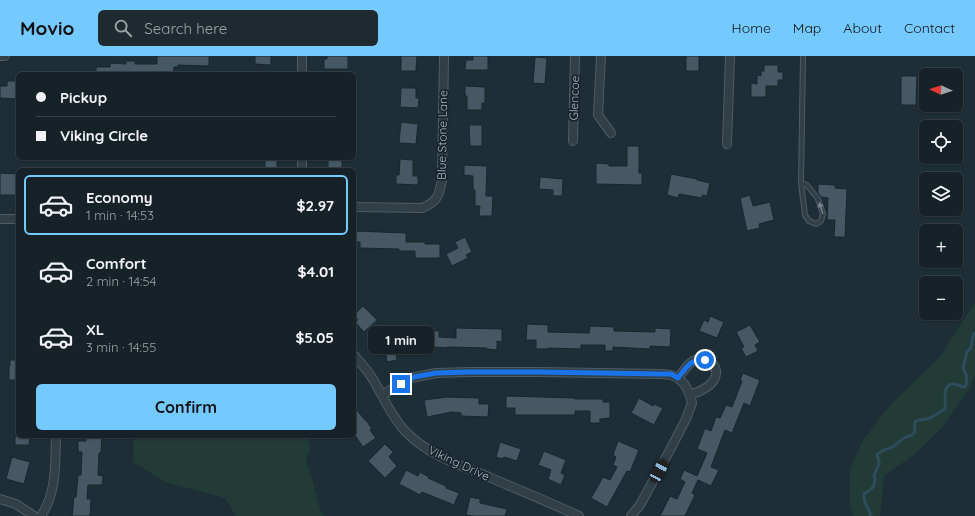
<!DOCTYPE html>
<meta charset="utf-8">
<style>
:root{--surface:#162228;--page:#1f2a30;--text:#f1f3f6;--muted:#9ea4a8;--line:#353f45;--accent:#74c9ff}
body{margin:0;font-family:Quicksand,sans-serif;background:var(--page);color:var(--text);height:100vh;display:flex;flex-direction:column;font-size:15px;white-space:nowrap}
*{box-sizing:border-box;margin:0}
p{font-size:13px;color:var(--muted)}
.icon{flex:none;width:22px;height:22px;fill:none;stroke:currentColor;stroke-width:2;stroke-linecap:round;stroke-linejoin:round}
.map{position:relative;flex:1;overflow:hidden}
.sheet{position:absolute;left:16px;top:112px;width:340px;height:270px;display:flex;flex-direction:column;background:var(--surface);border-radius:6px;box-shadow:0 1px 3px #0004,0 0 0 1px var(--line)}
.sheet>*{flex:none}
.hud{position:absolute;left:16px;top:16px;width:340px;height:88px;border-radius:6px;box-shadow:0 1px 3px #0004,0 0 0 1px var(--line);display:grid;align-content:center;height:88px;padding:0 20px;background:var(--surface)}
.needle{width:26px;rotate:273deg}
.fabs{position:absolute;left:919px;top:12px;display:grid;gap:8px}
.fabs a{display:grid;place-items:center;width:44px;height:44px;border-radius:6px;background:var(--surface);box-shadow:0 1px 3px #0004,0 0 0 1px var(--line);font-size:20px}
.end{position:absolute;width:18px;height:18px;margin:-9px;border:5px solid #1a73e8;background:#fff;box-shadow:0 0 0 2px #fff}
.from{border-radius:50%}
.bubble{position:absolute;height:28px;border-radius:6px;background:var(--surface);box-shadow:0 1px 3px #0004,0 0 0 1px var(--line);font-size:13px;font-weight:700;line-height:28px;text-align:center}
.car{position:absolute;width:12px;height:24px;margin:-12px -6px;border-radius:5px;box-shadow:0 0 3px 1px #0007;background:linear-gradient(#222 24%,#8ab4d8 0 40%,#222 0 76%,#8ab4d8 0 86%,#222 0)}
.hud b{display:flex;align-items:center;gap:14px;height:38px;font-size:15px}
.hud b+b{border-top:1px solid var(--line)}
.hud i{width:10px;height:10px;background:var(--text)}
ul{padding:7px 0 0;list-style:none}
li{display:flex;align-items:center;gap:12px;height:60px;margin:0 8px 6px;padding:0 12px;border:2px solid transparent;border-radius:6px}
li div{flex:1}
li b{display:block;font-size:15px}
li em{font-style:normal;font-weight:700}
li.on{border-color:var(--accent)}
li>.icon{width:36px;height:36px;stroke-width:1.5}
.primary-button{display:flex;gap:8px;margin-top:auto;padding:8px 20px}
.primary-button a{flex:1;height:46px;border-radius:6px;background:var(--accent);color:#111;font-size:16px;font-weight:700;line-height:46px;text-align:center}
header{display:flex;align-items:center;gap:24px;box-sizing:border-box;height:56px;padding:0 20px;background:var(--accent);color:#111}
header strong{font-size:19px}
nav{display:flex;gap:22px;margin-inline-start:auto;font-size:14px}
.search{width:280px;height:36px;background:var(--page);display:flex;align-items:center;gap:10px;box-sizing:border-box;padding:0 14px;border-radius:6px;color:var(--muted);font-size:15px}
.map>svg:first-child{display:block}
.green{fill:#223b37}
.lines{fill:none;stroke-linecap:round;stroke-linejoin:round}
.stream{stroke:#2d4c5d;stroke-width:3}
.building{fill:#455863;stroke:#18262d}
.service-casing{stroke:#4e5d65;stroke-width:6}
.minor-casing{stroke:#4e5d65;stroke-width:10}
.service{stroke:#313f47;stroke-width:4}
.minor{stroke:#313f47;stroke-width:8}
.oneway{fill:#74838c}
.route{stroke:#1a73e8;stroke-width:5}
.labels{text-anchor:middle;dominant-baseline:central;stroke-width:3.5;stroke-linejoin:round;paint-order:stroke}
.street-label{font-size:12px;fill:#aabac4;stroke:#16232b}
</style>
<header>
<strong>Movio</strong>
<div class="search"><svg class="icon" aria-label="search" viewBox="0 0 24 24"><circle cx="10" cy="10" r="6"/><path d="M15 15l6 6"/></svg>Search here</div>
<nav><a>Home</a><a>Map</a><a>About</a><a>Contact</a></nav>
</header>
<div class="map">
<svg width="975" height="460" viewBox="0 0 975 460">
<rect width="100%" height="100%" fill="#1d2e36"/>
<!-- green -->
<path class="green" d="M975 246V318L971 330 941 373 915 398 884 420 880 460H853L850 450V412L863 384 892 347 940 301Z
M134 380H307L310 391 306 405 312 423 321 456 325 460H236L225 442 165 426 133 406Z"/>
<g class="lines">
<!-- stream -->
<path class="stream" d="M871 460C869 450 863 450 864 438 870 434 875 432 875 423 874 419 873 421 875 417 879 406 881 411 877 399 883 392 888 394 894 390 898 388 900 384 904 382 908 380 914 380 915 375 915 373 914 369 915 366 919 363 923 364 927 363 934 361 939 356 945 353 946 346 942 329 952 328 957 327 960 331 965 331L967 325 966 318 963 312 967 296 971 292 973 279 975 277"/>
</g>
<!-- building -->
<path class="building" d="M157 0H209V10L178 9V11H174L173 18 149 17V18H96V11H110V7L126 8V5H135V8H157Z
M255 0H271V9L255 8Z
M327 0H348V13H324V3H327Z
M401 0H417L416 15H401Z
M473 0H488V14H465L466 4H473Z
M686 0H699V15H686Z
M535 1 547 2 545 28 533 27Z
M764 9H778V16H783V24H778V30H766V41H751V27L757 28V19L761 20V15H764Z
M901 20H917L916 49H901Z
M7 25H16V27L18 28V43L0 42V30H7Z
M465 30 485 31V47H482V54H467V40H465Z
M401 32H416V42H419L418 52 400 51Z
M401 66 418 68 416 88 399 87Z
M469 69H482V90H470Z
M627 90H639V117H642V129L596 128V107L609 108V110H627Z
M265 102H277V114H265Z
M328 102H342V114H328Z
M400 103 413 104V120H418V129L396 128V119H399Z
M464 109 487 110 486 140H493L492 160H479L480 150H475V134L473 133V120L464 119Z
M0 117 18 118V139H0Z
M671 118 697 123V124L710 127 707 140 702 139V142L679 138 678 142 667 139Z
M540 121 563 123 562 140H553V134L539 133Z
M818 128 835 129V132L847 133 845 181H834L835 164H827L828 142 821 141 818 137Z
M750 139 753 150 770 146 774 164 759 168 760 172 747 175 740 142Z
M356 175 406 177V186H425V188H440V202H415V195H399V193L360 192V186H356Z
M465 181 472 196 466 199 468 202 452 210 446 198 458 192 455 186Z
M363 250 377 264 364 276 355 266 358 264 354 260V259Z
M710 260 724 266 717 282 699 275 704 264 708 266Z
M527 268 548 269V276L589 277 590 270 614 271V275L655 276V272L671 273 670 291 650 290V293L613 291V295H605V289H581V293L548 292 547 293H536V284H526Z
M750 269 760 286 755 289 758 295 746 301 741 292 744 291 736 276Z
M456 272 502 273V286L497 285V294L487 293V292L447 291V292L420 290 421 274 439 275V281L456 282Z
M401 283 404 298 396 299 397 304 387 306 384 286Z
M10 304H18V324H9V310H10Z
M743 317 760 324 750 350 744 347 732 377 725 374 711 411 719 414 711 430 698 424 692 437 695 439 685 460H660L670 440 677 443 685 426 680 423 684 414 697 420 707 397 697 393 705 372 711 375 716 361 720 362 726 349 732 351 742 325 740 324Z
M506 340 575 342V343H603V346H610V362L600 363V367H590V355H575V359H515V352H506Z
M447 341 479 342V348H489L488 361 461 360V357L452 356 427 361 424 344Z
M639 342 653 350 654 348 663 352 654 369 631 357Z
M354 351 366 365V364L372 373 370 374 376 382 363 391 354 378Z
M15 380H30L29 389H15Z
M86 380H102L101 397H99L98 419 103 420 102 429H88L87 443H91L90 460H72L74 441H76L78 419H81L82 396H78V385H86Z
M618 385 639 394 630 416 627 415 607 451 591 442 603 421 610 424 617 411 613 409 616 401 613 399Z
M500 386 521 393 517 405 504 401 503 403 496 401Z
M385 388 393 396 389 401 397 410 385 422 368 405Z
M544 395 566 404 561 417 565 419 561 429 548 423 551 414 538 409Z
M12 401 30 406 24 428 6 423Z
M406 414 418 420 420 416 429 421 428 422 446 430V432L459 437 454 449 422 436 420 439 399 428Z
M470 441 480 443V447L507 453 505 460H473L466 459Z"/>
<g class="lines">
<defs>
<path id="service" d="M801 127 807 129 818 143 823 158 821 165 816 168 809 165 805 159 801 127 803 0"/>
<path id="minor" d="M0 0H5
M601 0 598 59 611 77
M302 18V0
M573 85 575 0
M727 88 730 0
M302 102V114
M354 151 422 152C438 146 439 139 442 124L444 0
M0 163H18
M354 299C361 307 369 316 374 325 384 342 391 360 405 375 428 399 459 409 489 421 519 434 549 446 579 460
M678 322C683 316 687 309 693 305 706 298 722 310 714 324 709 332 699 336 690 339
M382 339 411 322 436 317 470 316H539L662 318 671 319 678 322 685 329 690 339 692 347 686 363 671 392 640 449 631 460
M0 443 16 448 34 460
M41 460C57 436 55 408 56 380"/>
</defs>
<!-- service casing -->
<use href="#service" class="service-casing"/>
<!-- minor casing -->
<use href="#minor" class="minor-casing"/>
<!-- service -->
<use href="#service" class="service"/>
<!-- minor -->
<use href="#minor" class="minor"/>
</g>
<!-- one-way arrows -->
<defs><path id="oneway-solid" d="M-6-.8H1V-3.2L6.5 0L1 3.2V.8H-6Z"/></defs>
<use class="oneway" href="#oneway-solid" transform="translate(821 152) rotate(-108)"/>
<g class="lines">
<!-- route -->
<path class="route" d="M401 328 414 321 436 317 470 316H539L662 318H671L678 322C686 312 691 302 705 304"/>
</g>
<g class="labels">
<!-- street labels -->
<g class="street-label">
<text transform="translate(574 42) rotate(-88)">Glencoe</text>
<text transform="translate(442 79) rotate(-89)">Blue Stone Lane</text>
<text transform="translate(459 407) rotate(25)">Viking Drive</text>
</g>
</g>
</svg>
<div class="fabs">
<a><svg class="needle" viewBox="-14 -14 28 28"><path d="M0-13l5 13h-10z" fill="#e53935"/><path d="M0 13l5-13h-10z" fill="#9ea4a8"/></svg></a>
<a><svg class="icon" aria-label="locate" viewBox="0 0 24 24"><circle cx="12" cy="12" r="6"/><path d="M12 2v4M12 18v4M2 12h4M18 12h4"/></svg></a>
<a><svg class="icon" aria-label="layers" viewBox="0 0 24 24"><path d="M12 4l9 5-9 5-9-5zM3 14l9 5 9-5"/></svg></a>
<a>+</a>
<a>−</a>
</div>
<i class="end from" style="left:705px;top:304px"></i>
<i class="end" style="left:401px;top:328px"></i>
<div class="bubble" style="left:368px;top:270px;width:66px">1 min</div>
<i class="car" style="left:659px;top:415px;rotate:29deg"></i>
<div class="hud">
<b><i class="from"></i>Pickup</b>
<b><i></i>Viking Circle</b>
</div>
<section class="sheet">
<ul>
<li class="on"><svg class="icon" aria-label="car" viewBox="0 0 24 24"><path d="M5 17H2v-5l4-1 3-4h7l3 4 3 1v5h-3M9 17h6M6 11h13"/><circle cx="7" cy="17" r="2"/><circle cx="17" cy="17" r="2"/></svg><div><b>Economy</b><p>1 min · 14:53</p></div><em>$2.97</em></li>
<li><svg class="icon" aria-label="car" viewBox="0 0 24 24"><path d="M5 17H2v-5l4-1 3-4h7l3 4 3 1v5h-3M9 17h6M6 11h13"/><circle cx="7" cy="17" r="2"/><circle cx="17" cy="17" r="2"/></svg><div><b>Comfort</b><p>2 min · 14:54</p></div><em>$4.01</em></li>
<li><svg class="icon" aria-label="car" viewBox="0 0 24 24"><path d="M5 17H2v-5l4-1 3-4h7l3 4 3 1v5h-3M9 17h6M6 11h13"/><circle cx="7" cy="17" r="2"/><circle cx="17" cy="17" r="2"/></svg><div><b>XL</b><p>3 min · 14:55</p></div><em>$5.05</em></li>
</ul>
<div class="primary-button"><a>Confirm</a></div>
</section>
</div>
